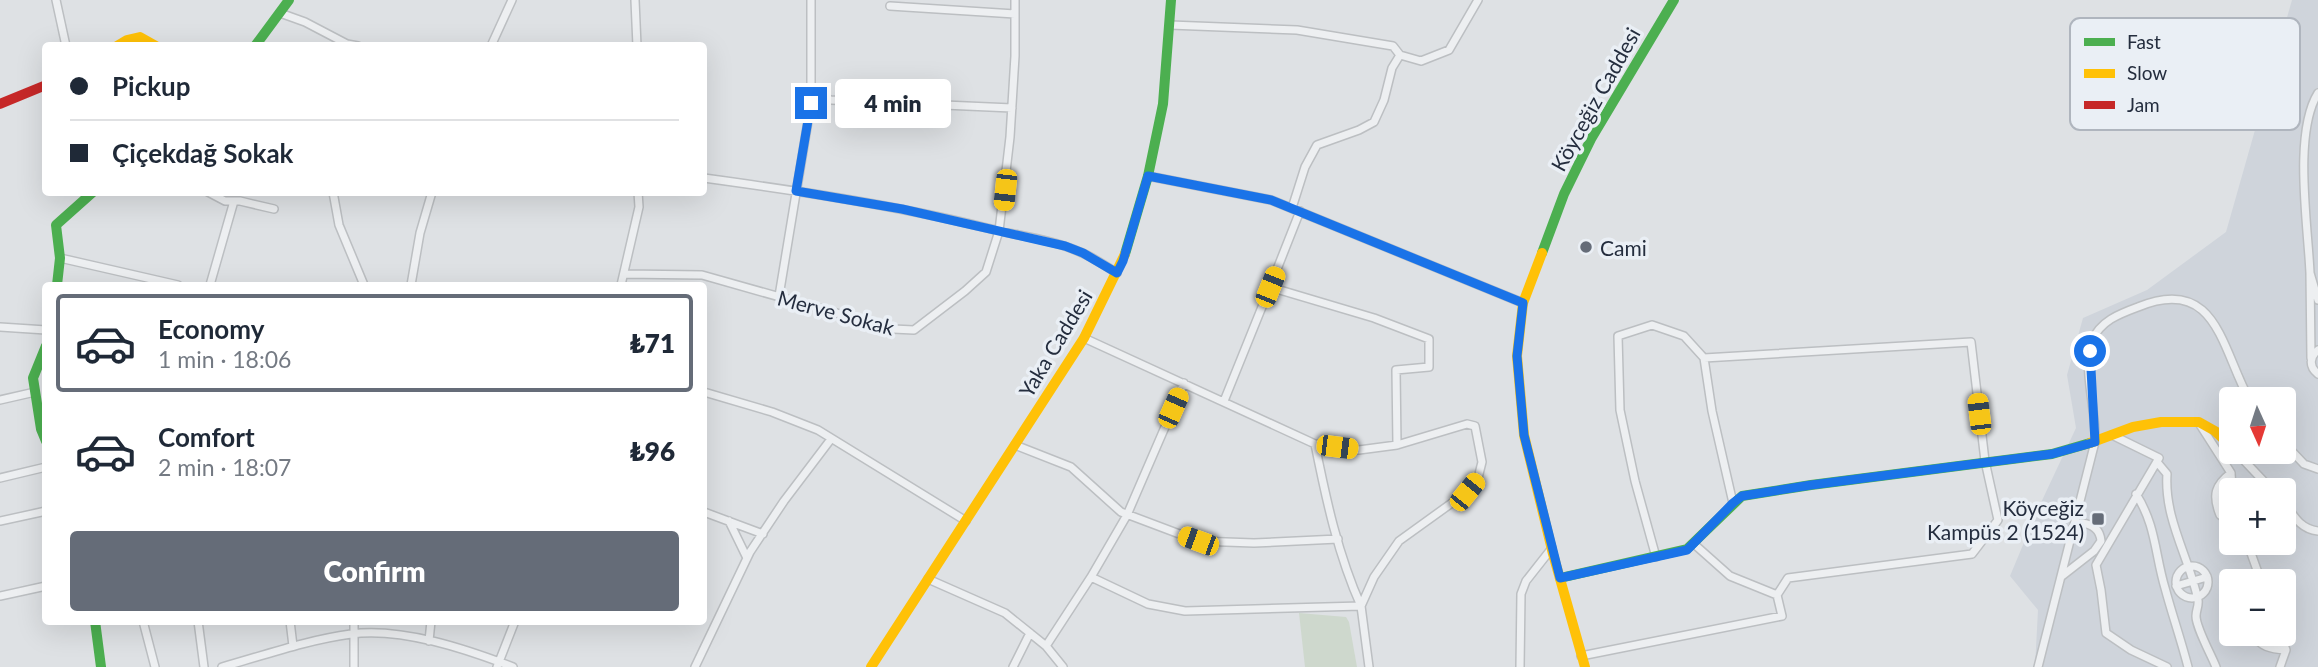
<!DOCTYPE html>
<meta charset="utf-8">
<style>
:root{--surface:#fff;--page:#f2f2f3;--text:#1f2937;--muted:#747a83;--line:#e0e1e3;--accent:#656c78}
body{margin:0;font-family:Lato,sans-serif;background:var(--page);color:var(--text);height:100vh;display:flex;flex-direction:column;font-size:26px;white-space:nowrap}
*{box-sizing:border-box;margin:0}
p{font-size:23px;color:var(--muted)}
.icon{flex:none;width:38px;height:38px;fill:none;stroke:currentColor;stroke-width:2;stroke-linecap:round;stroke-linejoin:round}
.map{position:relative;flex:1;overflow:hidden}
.sheet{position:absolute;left:42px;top:282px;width:665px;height:343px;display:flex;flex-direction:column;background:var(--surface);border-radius:7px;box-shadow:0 7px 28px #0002}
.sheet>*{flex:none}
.banner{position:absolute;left:42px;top:42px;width:665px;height:154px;border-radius:7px;box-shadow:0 7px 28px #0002;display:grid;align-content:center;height:154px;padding:0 28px;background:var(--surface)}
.needle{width:46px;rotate:177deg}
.fabs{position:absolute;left:2219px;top:387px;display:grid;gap:14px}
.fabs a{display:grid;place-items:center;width:77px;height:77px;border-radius:7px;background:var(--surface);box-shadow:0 7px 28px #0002;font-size:35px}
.end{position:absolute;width:32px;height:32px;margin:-16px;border:9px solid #1a73e8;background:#fff;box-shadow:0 0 0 4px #fff}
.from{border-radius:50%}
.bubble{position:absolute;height:49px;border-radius:7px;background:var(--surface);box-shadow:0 7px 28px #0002;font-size:23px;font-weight:800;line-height:49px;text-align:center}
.car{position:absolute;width:21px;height:42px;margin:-21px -10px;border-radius:9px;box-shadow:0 0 5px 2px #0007;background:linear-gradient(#f5c518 24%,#345 0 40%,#f5c518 0 76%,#345 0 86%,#f5c518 0)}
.banner b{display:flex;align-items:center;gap:24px;height:66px;font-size:26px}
.banner b+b{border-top:2px solid var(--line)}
.banner i{width:18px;height:18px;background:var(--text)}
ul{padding:12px 0 0;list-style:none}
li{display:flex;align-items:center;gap:21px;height:98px;margin:0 14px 10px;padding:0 14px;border:4px solid transparent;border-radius:7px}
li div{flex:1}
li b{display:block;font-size:26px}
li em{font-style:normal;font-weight:800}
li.on{border-color:var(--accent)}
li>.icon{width:63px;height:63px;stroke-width:1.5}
.action{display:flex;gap:14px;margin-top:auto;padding:14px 28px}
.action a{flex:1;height:80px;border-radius:7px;background:var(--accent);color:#fff;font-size:28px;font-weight:800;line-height:80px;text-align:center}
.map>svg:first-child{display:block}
.built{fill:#cfd4db;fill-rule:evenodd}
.green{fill:#ced8cd}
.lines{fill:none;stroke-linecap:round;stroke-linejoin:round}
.street-casing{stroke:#bcbfc2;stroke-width:10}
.street{stroke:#edeff1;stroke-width:7}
.fast{stroke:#4caf50;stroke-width:10}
.slow{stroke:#ffc107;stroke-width:10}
.jam{stroke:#c62828;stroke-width:10}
.route{stroke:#1a73e8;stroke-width:9}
.poi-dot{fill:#656c78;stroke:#eaeff5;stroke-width:2.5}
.labels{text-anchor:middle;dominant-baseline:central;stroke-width:7;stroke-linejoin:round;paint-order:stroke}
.street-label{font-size:21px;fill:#242d3e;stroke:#eaeff5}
.poi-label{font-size:21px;fill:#242d3e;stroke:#eaeff5;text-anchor:start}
.key{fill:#eaeff5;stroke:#afb5be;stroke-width:2}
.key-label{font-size:19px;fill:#242d3e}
</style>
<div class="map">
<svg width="2318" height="667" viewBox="0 0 2318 667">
<rect width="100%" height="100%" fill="#dee1e4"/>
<!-- built -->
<path class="built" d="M2292 0H2318V667H2035L2038 610 2010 576 2038 509 2076 428 2067 375 2083 318 2147 290 2226 232ZM2231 399H2284V452H2231ZM2231 490H2284V542H2231ZM2231 581H2284V634H2231Z"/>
<!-- green -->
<path class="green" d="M1299 613 1346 617 1349 622 1357 667H1305Z"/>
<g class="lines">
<defs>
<path id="street" d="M56 0 66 46
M635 0 637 46
M890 6 1015 14
M280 13 305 22 347 44 358 46
M1170 25 1297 30 1393 46 1400 55
M491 46 512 0
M811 97 831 100 1012 108
M1148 176 1271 200 1523 303
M704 178C799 191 894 205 987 228 1018 236 1051 239 1080 252 1093 257 1105 266 1117 273
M208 192 225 201H240L274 209
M333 192 339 225 364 285
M1292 208 1305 167 1317 145 1359 130 1374 122 1384 100 1392 68 1400 55 1421 61 1449 50 1478 0
M60 258 178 285
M2310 273C2308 226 2293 133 2318 93
M624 274 702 275 893 329 914 330 965 291 986 272 999 231 1010 137 1015 56V0
M210 285 234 201
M411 285 420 233 432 192
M621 285 639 207 638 192
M1270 287 1300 211
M779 296 811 103V0
M0 327 46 330
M1084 338 1315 444 1359 450 1397 445 1467 424 1475 426 1482 462 1478 478 1467 492 1399 541 1374 577 1361 606 1369 667
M2318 350C2309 357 2309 367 2318 374
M1704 358 1971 342 1985 461 1998 520 1972 554 1788 578 1777 595
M2311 358 2310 273 2318 300
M704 392 772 412 818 430 966 521
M0 400 35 392
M1224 401 1270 287 1374 318 1429 339V367L1396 370 1397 445
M2199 423 2231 473 2232 490
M2112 435 2159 458 2096 565 2101 590 2106 633 2131 650 2167 667
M2284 443 2304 464 2318 469
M1015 445 1071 467 1121 512 1198 541 1254 543 1338 539
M2236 452 2272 490
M2157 462 2167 474C2164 519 2189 557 2198 600 2199 606 2196 610 2196 616 2196 628 2211 654 2216 667
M2231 473C2215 485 2212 495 2220 515L2231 522
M0 478 46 467
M2136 494C2156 525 2155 555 2165 588 2172 614 2181 640 2188 667
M2284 502C2294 516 2300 529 2318 531
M704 512 763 534
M0 521 46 511
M729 521 747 558
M2247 542 2261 581
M1656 557 1635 481 1620 410 1618 336 1652 325 1684 336 1704 358 1712 411 1733 503
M2176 582a16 16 0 1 1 32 0a16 16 0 1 1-32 0Z
M2062 576 2094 551 2101 541C2100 529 2092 524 2081 523L2073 527
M1091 577 1127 515 1184 383
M928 579 1005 613 1046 646
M2176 586 2207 577
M0 596 46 586
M143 621 155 667
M198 621 204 667
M290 621 293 646
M354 621V667
M2252 634C2261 647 2270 649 2286 650
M2280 634 2286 650 2280 667
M429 641 431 621
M1581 656 1782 616 1777 595 1730 576 1694 544
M222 667C265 655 307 640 351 634 401 627 466 649 513 667
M497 667 515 621
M695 667 750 552 784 501 831 439
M1013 667 1030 633
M1063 667 1046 646 1091 577 1148 604 1185 611 1361 606C1338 555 1326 499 1315 444
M1520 667 1521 594 1526 581 1552 548
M2038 667 2095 442C2097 411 2082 370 2092 341 2100 321 2119 314 2138 307 2216 275 2221 347 2249 399"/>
</defs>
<!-- street casing -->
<use href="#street" class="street-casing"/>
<!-- street -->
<use href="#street" class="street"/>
<!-- fast -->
<path class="fast" d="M255 46 289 0
M1542 253 1564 194 1591 139 1674 0
M1125 254 1148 176 1163 104 1171 0
M57 285 60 258 56 225 93 192
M46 346 33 378 41 429 46 441
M1560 578 1687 549 1742 496 1811 485 2052 454 2090 443
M95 621 101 667"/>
<!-- slow -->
<path class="slow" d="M117 46 127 40 140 37 156 46
M1542 253 1523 303 1517 356 1524 435 1553 554 1585 667
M2090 443 2133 427 2161 422H2199L2215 431 2231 446
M871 667 1084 338 1125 254"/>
<!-- jam -->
<path class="jam" d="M0 104 46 85"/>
</g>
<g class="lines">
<!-- route -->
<path class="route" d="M811 103 796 191 902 209 1065 246 1083 253 1117 273 1123 261 1148 176 1271 200 1523 303 1517 356 1524 435 1560 578 1687 550 1733 503 1742 496 1811 485 2052 454 2095 442 2090 351"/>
</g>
<!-- markers -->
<g class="poi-dot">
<circle cx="1586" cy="247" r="7"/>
<rect x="2091" y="512" width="14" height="14" rx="3.5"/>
</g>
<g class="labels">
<!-- street labels -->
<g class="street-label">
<text transform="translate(1595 99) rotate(-61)">Köyceğiz Caddesi</text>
<text transform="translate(836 312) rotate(15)">Merve Sokak</text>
<text transform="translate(1055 343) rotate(-59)">Yaka Caddesi</text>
</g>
<!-- poi labels -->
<g class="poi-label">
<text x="1600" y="247">Cami</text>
<text x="2084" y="507" text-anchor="end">Köyceğiz<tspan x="2084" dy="24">Kampüs 2 (1524)</tspan></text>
</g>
</g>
<!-- legend -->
<rect x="2070" y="18" width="230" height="112" rx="10" class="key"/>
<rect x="2084" y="38" width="31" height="8" fill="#4caf50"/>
<rect x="2084" y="69" width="31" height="9" fill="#ffc107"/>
<rect x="2084" y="101" width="31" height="8" fill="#c62828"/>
<g class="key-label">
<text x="2127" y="49">Fast</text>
<text x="2127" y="80">Slow</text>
<text x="2127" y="112">Jam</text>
</g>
</svg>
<div class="fabs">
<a><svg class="needle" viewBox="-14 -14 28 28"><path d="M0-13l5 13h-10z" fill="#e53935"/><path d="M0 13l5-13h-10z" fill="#747a83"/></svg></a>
<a>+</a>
<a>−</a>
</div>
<i class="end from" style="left:2090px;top:351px"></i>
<i class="end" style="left:811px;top:103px"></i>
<div class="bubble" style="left:835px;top:79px;width:116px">4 min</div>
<i class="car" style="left:1005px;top:190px;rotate:186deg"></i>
<i class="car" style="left:1270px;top:287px;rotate:22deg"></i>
<i class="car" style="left:1173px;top:408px;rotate:24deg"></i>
<i class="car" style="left:1979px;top:414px;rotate:353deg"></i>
<i class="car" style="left:1337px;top:447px;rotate:97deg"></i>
<i class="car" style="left:1467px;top:492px;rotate:39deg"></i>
<i class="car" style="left:1198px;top:541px;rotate:290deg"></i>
<div class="banner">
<b><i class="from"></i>Pickup</b>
<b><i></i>Çiçekdağ Sokak</b>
</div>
<section class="sheet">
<ul>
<li class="on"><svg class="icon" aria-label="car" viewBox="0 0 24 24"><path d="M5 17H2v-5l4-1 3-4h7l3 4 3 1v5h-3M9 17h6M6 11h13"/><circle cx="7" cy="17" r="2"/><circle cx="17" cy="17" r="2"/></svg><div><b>Economy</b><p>1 min · 18:06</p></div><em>₺71</em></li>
<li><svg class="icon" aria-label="car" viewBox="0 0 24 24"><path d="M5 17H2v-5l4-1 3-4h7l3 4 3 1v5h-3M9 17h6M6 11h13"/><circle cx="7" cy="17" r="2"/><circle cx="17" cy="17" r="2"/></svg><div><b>Comfort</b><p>2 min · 18:07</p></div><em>₺96</em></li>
</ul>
<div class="action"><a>Confirm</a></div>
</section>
</div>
